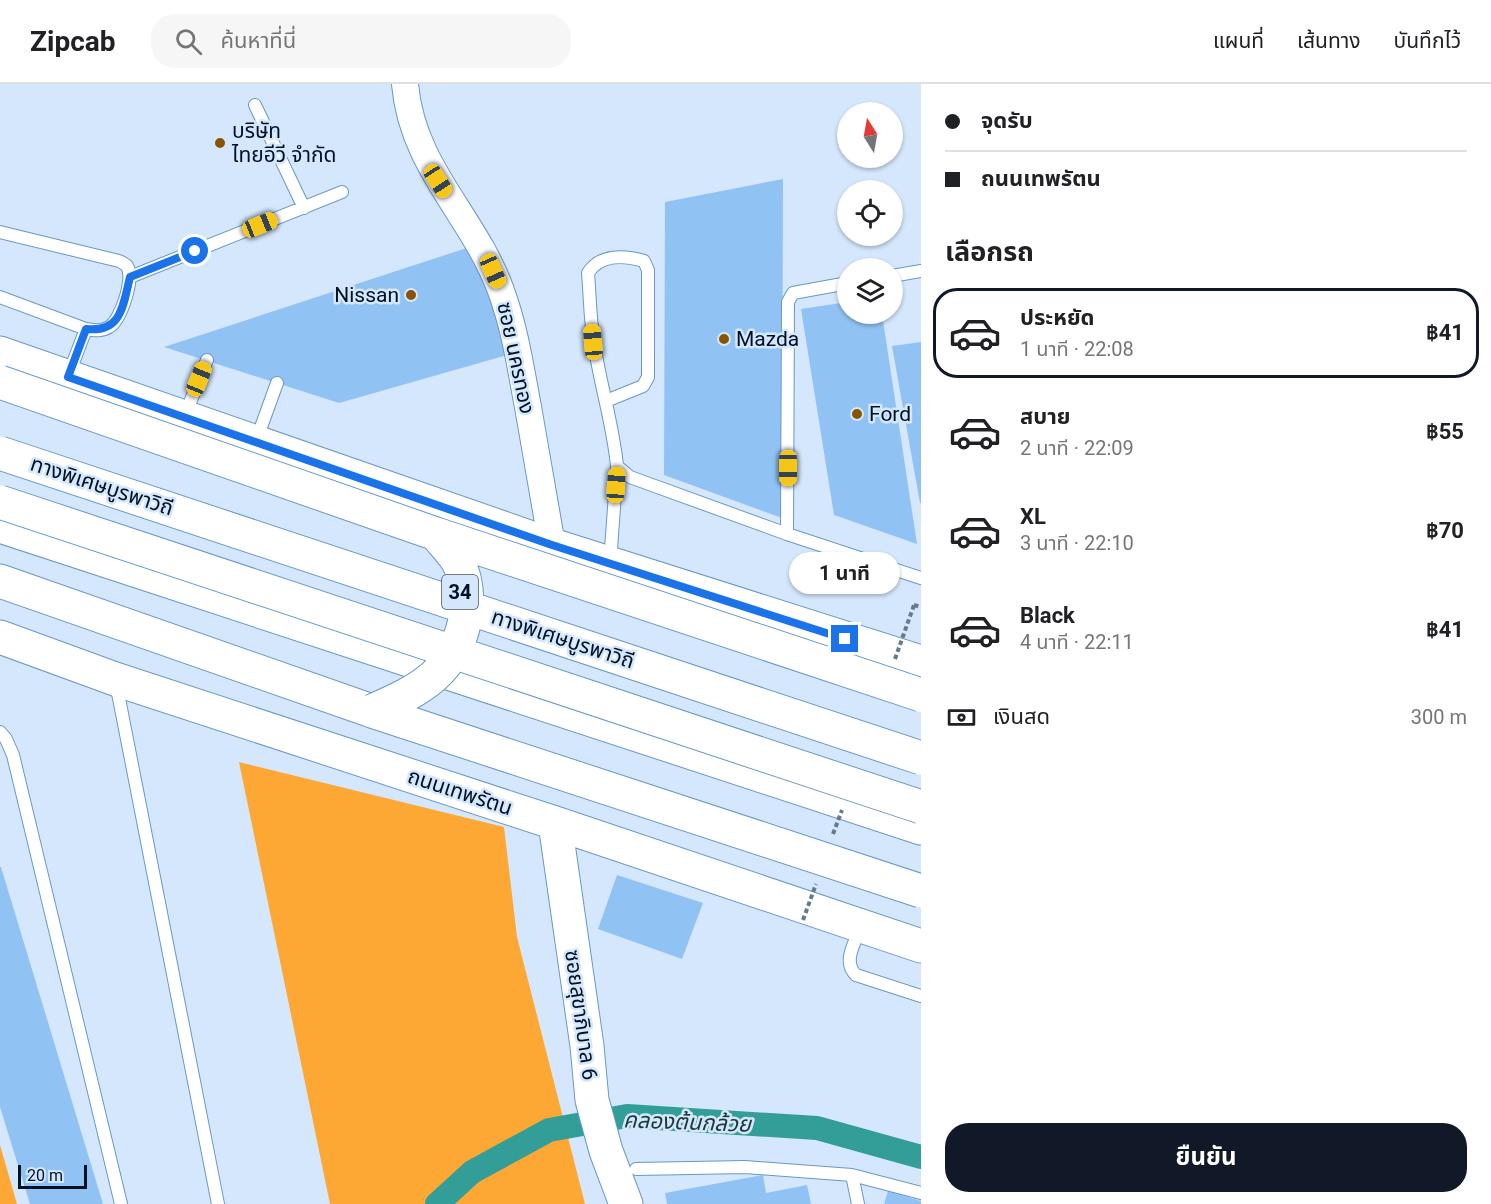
<!DOCTYPE html>
<html lang="th">
<meta charset="utf-8">
<style>
:root{--surface:#fff;--page:#f6f6f6;--text:#202124;--muted:#757577;--line:#e0e0e0;--accent:#111827}
body{margin:0;font-family:Roboto,"Noto Sans Thai",sans-serif;background:var(--page);color:var(--text);height:100vh;display:flex;flex-direction:column;font-size:22px;white-space:nowrap}
*{box-sizing:border-box;margin:0}
p{font-size:20px;color:var(--muted)}
.icon{flex:none;width:33px;height:33px;fill:none;stroke:currentColor;stroke-width:2;stroke-linecap:round;stroke-linejoin:round}
.map{position:relative;flex:1;overflow:hidden}
.sheet{display:flex;flex-direction:column;background:var(--surface);width:570px}
.sheet>*{flex:none}
.top-card{display:grid;align-content:center;height:132px;padding:0 24px;background:var(--surface)}
.needle{width:39px;rotate:349deg}
.tools{position:absolute;left:837px;top:18px;display:grid;gap:12px}
.tools a{display:grid;place-items:center;width:66px;height:66px;border-radius:50%;background:var(--surface);box-shadow:0 2px 4px #0004;font-size:30px}
.scale{position:absolute;left:18px;bottom:15px;width:69px;box-sizing:border-box;padding-left:6px;border:3px solid #011123;border-top:0;font-size:16px;line-height:21px;white-space:nowrap;color:#011123;-webkit-text-stroke:4px #d4e7fc;paint-order:stroke}
.end{position:absolute;width:27px;height:27px;margin:-14px;border:8px solid #1a73e8;background:#fff;box-shadow:0 0 0 3px #fff}
.from{border-radius:50%}
.bubble{position:absolute;height:42px;border-radius:21px;background:var(--surface);box-shadow:0 2px 4px #0004;font-size:20px;font-weight:700;line-height:42px;text-align:center}
.car{position:absolute;width:18px;height:36px;margin:-18px -9px;border-radius:8px;box-shadow:0 0 4px 2px #0007;background:linear-gradient(#f5c518 24%,#345 0 40%,#f5c518 0 76%,#345 0 86%,#f5c518 0)}
.top-card b{display:flex;align-items:center;gap:21px;height:57px;font-size:22px}
.top-card b+b{border-top:2px solid var(--line)}
.top-card i{width:15px;height:15px;background:var(--text)}
ul{padding:0;list-style:none}
li{display:flex;align-items:center;gap:18px;height:90px;margin:0 12px 9px;padding:0 12px;border:3px solid transparent;border-radius:24px}
li div{flex:1}
li b{display:block;font-size:22px}
li em{font-style:normal;font-weight:700}
li.on{border-color:var(--accent)}
li>.icon{width:54px;height:54px;stroke-width:1.5}
h2{padding:0 24px;font-size:27px;line-height:72px}
.pay{display:flex;align-items:center;gap:15px;height:66px;padding:0 24px;font-size:22px}
.pay p{margin-inline-start:auto}
.button{display:flex;gap:12px;margin-top:auto;padding:12px 24px}
.button a{flex:1;height:69px;border-radius:24px;background:var(--accent);color:#fff;font-size:24px;font-weight:700;line-height:69px;text-align:center}
header{display:flex;align-items:center;gap:36px;box-sizing:border-box;height:84px;padding:0 30px;background:var(--surface);border-bottom:2px solid var(--line)}
header strong{font-size:28px}
nav{display:flex;gap:33px;margin-inline-start:auto;font-size:21px}
.search{width:420px;height:54px;background:var(--page);display:flex;align-items:center;gap:15px;box-sizing:border-box;padding:0 21px;border-radius:24px;color:var(--muted);font-size:22px}
main{display:flex;flex:1;min-height:0}
.map>svg:first-child{display:block}
.green{fill:#fda834}
.lines{fill:none;stroke-linecap:round;stroke-linejoin:round}
.canal{stroke:#339e98;stroke-width:24}
.building{fill:#91c2f4}
.lane-casing{stroke:#6898c7;stroke-width:14}
.street-casing{stroke:#6898c7;stroke-width:28}
.secondary-casing{stroke:#6898c7;stroke-width:35}
.highway-casing{stroke:#6898c7;stroke-width:35}
.path{stroke:#68798d;stroke-width:4;stroke-dasharray:4.5 3;stroke-linecap:butt}
.lane{stroke:#fff;stroke-width:12}
.street{stroke:#fff;stroke-width:26}
.secondary{stroke:#fff;stroke-width:33}
.highway{stroke:#fff;stroke-width:33}
.highway-bridge-casing{stroke:#6898c7;stroke-width:35;stroke-linecap:butt}
.path-bridge{stroke:#68798d;stroke-width:4;stroke-dasharray:4.5 3;stroke-linecap:butt}
.highway-bridge{stroke:#fff;stroke-width:33}
.route{stroke:#1a73e8;stroke-width:8}
.poi-dot{fill:#885400;stroke:#d4e7fc;stroke-width:2}
.labels{text-anchor:middle;dominant-baseline:central;stroke-width:5;stroke-linejoin:round;paint-order:stroke}
.shield{fill:#d4e7fc;stroke:#405164;stroke-width:1.5}
.shield-label{font-size:20px;font-weight:bold;fill:#011123}
.poi-label{font-size:21px;fill:#011123;stroke:#d4e7fc;text-anchor:start}
.street-label{font-size:21px;fill:#011123;stroke:#d4e7fc}
.water-label{font-size:22px;font-style:italic;fill:#1b3a38;stroke:#d4e7fc}
</style>
<header>
<strong>Zipcab</strong>
<div class="search"><svg class="icon" aria-label="search" viewBox="0 0 24 24"><circle cx="10" cy="10" r="6"/><path d="M15 15l6 6"/></svg>ค้นหาที่นี่</div>
<nav><a>แผนที่</a><a>เส้นทาง</a><a>บันทึกไว้</a></nav>
</header>
<main>
<div class="map">
<svg width="921" height="1120" viewBox="0 0 921 1120">
<rect width="100%" height="100%" fill="#d4e7fc"/>
<!-- green -->
<path class="green" d="M239 678 504 743 517 853 585 1120H330Z
M0 1061 17 1120H0Z"/>
<g class="lines">
<!-- canal -->
<path class="canal" d="M437 1120 472 1088 549 1046 627 1032 817 1044 921 1073"/>
</g>
<!-- building -->
<path class="building" d="M783 95 782 434 664 391 665 118Z
M482 159 518 268 339 319 164 263Z
M848 218V230H882L917 460 834 431 801 225Z
M921 258V419H920L892 262Z
M0 783H1L103 1120H30L0 1023Z
M617 791 703 819 682 875 598 845Z
M763 1091 766 1109 807 1101 811 1120H667L665 1109Z
M888 1107 921 1117V1120H884Z"/>
<g class="lines">
<defs>
<path id="lane" d="M255 21 304 124
M0 148 119 177C120 177 126 181 127 182 135 194 121 236 109 243 101 248 94 246 86 245L0 213
M892 192 921 187
M130 193 342 108
M68 292 86 245
M606 317 643 302 648 293V186L644 177C624 171 600 170 588 189 590 212 590 236 594 259 600 300 613 340 617 382L630 393 787 450 921 494
M185 331 207 276
M256 357 277 299
M787 450 788 218 793 209 848 199
M610 479 617 382
M116 599 218 1120
M0 648 6 655 13 671 121 1120
M861 843C855 858 842 878 856 891L921 912
M636 1085 745 1083 852 1091 858 1120
M852 1091 921 1109"/>
<path id="street" d="M405 0C412 83 472 130 500 204 515 244 520 281 528 323 536 369 544 415 552 461"/>
<path id="secondary" d="M0 269 552 461 921 578
M0 553 115 595 555 739 921 862
M555 739 587 962 592 1016 606 1067 626 1120"/>
<path id="highway" d="M0 442 921 744
M0 497 372 627"/>
</defs>
<!-- lane casing -->
<use href="#lane" class="lane-casing"/>
<!-- street casing -->
<use href="#street" class="street-casing"/>
<!-- secondary casing -->
<use href="#secondary" class="secondary-casing"/>
<!-- highway casing -->
<use href="#highway" class="highway-casing"/>
<!-- path -->
<path class="path" d="M914 521 921 523"/>
<!-- lane -->
<use href="#lane" class="lane"/>
<!-- street -->
<use href="#street" class="street"/>
<!-- secondary -->
<use href="#secondary" class="secondary"/>
<!-- highway -->
<use href="#highway" class="highway"/>
<defs>
<path id="highway-bridge" d="M0 298 436 450C443 459 451 467 457 476 466 492 468 512 466 530 457 587 421 606 372 627
M0 369 921 674
M0 418 921 723
M436 450 921 611
M372 627 921 807"/>
</defs>
<!-- highway-bridge casing -->
<use href="#highway-bridge" class="highway-bridge-casing"/>
<!-- path-bridge -->
<path class="path-bridge" d="M895 575 914 521
M833 750 842 726
M803 836 816 800"/>
<!-- highway-bridge -->
<use href="#highway-bridge" class="highway-bridge"/>
</g>
<g class="lines">
<!-- route -->
<path class="route" d="M195 167 130 193C123 221 122 249 86 245L68 293 552 461 845 555"/>
</g>
<!-- markers -->
<g class="poi-dot">
<circle cx="220" cy="59" r="6"/>
<circle cx="411" cy="211" r="6"/>
<circle cx="724" cy="255" r="6"/>
<circle cx="857" cy="330" r="6"/>
</g>
<g class="labels">
<!-- shield labels -->
<rect class="shield" x="442" y="491" width="36" height="34" rx="4.5"/>
<g class="shield-label">
<text x="460" y="508">34</text>
</g>
<!-- poi labels -->
<g class="poi-label">
<text x="232" y="47">บริษัท<tspan x="232" dy="24">ไทยอีวี จำกัด</tspan></text>
<text x="399" y="211" text-anchor="end">Nissan</text>
<text x="736" y="255">Mazda</text>
<text x="869" y="330">Ford</text>
</g>
<!-- street labels -->
<g class="street-label">
<text transform="translate(516 274) rotate(78)">ซอย นครทอง</text>
<text transform="translate(102 402) rotate(18)">ทางพิเศษบูรพาวิถี</text>
<text transform="translate(563 555) rotate(18)">ทางพิเศษบูรพาวิถี</text>
<text transform="translate(460 708) rotate(18)">ถนนเทพรัตน</text>
<text transform="translate(581 931) rotate(82)">ซอยสุขาภิบาล 6</text>
</g>
<!-- water labels -->
<g class="water-label">
<text transform="translate(687 1038) rotate(2)">คลองต้นกล้วย</text>
</g>
</g>
</svg>
<div class="tools">
<a><svg class="needle" viewBox="-14 -14 28 28"><path d="M0-13l5 13h-10z" fill="#e53935"/><path d="M0 13l5-13h-10z" fill="#757577"/></svg></a>
<a><svg class="icon" aria-label="locate" viewBox="0 0 24 24"><circle cx="12" cy="12" r="6"/><path d="M12 2v4M12 18v4M2 12h4M18 12h4"/></svg></a>
<a><svg class="icon" aria-label="layers" viewBox="0 0 24 24"><path d="M12 4l9 5-9 5-9-5zM3 14l9 5 9-5"/></svg></a>
</div>
<div class="scale">20 m</div>
<i class="end from" style="left:195px;top:167px"></i>
<i class="end" style="left:845px;top:555px"></i>
<div class="bubble" style="left:789px;top:468px;width:111px">1 นาที</div>
<i class="car" style="left:438px;top:97px;rotate:147deg"></i>
<i class="car" style="left:260px;top:141px;rotate:68deg"></i>
<i class="car" style="left:493px;top:187px;rotate:156deg"></i>
<i class="car" style="left:593px;top:258px;rotate:355deg"></i>
<i class="car" style="left:199px;top:295px;rotate:22deg"></i>
<i class="car" style="left:788px;top:384px;rotate:180deg"></i>
<i class="car" style="left:616px;top:401px;rotate:4deg"></i>
</div>
<section class="sheet">
<div class="top-card">
<b><i class="from"></i>จุดรับ</b>
<b><i></i>ถนนเทพรัตน</b>
</div>
<h2>เลือกรถ</h2>
<ul>
<li class="on"><svg class="icon" aria-label="car" viewBox="0 0 24 24"><path d="M5 17H2v-5l4-1 3-4h7l3 4 3 1v5h-3M9 17h6M6 11h13"/><circle cx="7" cy="17" r="2"/><circle cx="17" cy="17" r="2"/></svg><div><b>ประหยัด</b><p>1 นาที · 22:08</p></div><em>฿41</em></li>
<li><svg class="icon" aria-label="car" viewBox="0 0 24 24"><path d="M5 17H2v-5l4-1 3-4h7l3 4 3 1v5h-3M9 17h6M6 11h13"/><circle cx="7" cy="17" r="2"/><circle cx="17" cy="17" r="2"/></svg><div><b>สบาย</b><p>2 นาที · 22:09</p></div><em>฿55</em></li>
<li><svg class="icon" aria-label="car" viewBox="0 0 24 24"><path d="M5 17H2v-5l4-1 3-4h7l3 4 3 1v5h-3M9 17h6M6 11h13"/><circle cx="7" cy="17" r="2"/><circle cx="17" cy="17" r="2"/></svg><div><b>XL</b><p>3 นาที · 22:10</p></div><em>฿70</em></li>
<li><svg class="icon" aria-label="car" viewBox="0 0 24 24"><path d="M5 17H2v-5l4-1 3-4h7l3 4 3 1v5h-3M9 17h6M6 11h13"/><circle cx="7" cy="17" r="2"/><circle cx="17" cy="17" r="2"/></svg><div><b>Black</b><p>4 นาที · 22:11</p></div><em>฿41</em></li>
</ul>
<div class="pay"><svg class="icon" aria-label="cash" viewBox="0 0 24 24"><path d="M3 7h18v10H3z"/><circle cx="12" cy="12" r="2"/></svg>เงินสด<p>300 m</p></div>
<div class="button"><a>ยืนยัน</a></div>
</section>
</main>
